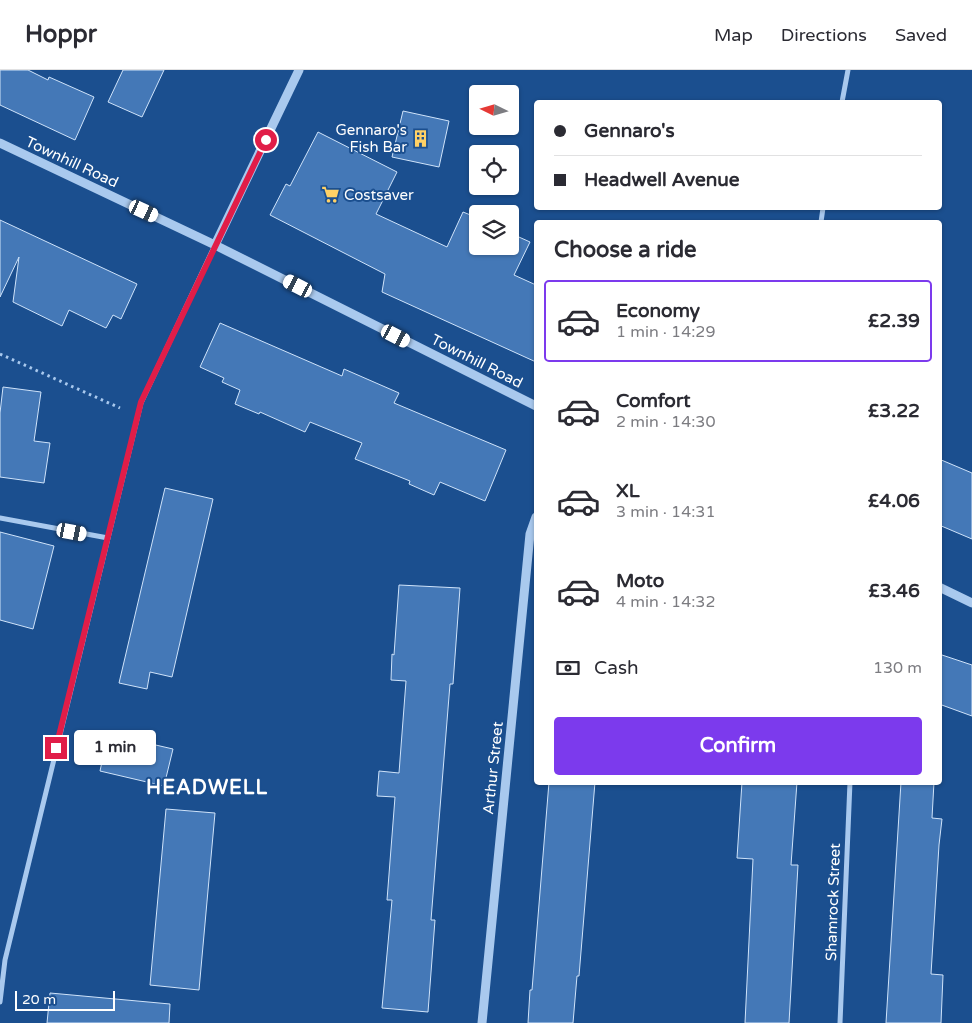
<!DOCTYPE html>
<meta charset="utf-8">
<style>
:root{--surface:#fff;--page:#f2f2f3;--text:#2b2b33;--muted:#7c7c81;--line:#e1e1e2;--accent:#7c3aed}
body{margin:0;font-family:"Varela Round",sans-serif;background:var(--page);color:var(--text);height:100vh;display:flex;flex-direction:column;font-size:19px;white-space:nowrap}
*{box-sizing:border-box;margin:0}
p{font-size:16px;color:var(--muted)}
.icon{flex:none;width:28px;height:28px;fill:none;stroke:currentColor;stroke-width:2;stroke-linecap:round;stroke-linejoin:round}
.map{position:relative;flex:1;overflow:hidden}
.side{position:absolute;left:534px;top:150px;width:408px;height:565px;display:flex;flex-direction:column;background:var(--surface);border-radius:5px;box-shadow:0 1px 4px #0004}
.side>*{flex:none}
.guide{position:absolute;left:534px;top:30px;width:408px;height:110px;border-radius:5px;box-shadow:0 1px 4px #0004;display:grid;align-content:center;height:110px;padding:0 20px;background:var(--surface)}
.needle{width:32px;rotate:275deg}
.tools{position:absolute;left:469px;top:15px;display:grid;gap:10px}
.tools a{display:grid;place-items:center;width:50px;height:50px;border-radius:5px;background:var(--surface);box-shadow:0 1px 4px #0004;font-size:25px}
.scale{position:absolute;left:15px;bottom:12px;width:100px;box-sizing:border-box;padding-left:5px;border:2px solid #fff;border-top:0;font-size:14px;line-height:18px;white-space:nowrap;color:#fff;-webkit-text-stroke:4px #1b4f8f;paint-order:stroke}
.end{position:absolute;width:22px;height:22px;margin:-11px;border:6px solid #e11d48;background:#fff;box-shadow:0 0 0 2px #fff}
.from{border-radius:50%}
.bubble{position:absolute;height:35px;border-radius:5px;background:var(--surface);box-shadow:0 1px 4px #0004;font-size:16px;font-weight:700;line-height:35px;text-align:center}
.car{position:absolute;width:15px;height:30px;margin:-15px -8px;border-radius:6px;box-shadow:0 0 4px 1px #0007;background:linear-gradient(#fff 24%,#345 0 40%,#fff 0 76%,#345 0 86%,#fff 0)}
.guide b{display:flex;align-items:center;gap:18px;height:48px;font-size:19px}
.guide b+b{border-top:1px solid var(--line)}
.guide i{width:12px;height:12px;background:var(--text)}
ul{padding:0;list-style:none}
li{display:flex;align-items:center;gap:15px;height:82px;margin:0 10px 8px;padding:0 10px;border:2px solid transparent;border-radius:5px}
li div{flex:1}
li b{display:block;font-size:19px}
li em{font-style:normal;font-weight:700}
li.active{border-color:var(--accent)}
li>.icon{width:45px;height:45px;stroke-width:1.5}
h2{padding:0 20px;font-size:22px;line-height:60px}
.pay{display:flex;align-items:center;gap:12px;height:55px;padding:0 20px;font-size:19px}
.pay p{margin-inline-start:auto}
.primary-button{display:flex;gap:10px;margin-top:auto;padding:10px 20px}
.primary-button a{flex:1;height:58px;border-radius:5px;background:var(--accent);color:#fff;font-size:20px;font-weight:700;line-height:58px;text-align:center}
header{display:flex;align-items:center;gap:30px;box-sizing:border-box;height:70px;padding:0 25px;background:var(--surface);border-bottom:1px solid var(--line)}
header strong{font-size:24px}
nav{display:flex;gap:28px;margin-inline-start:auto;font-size:18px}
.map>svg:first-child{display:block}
.building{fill:#4478b7;stroke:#cfe3fa}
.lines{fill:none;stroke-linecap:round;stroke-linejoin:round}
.path{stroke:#a9c9ee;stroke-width:3;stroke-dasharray:2.5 4;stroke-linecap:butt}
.minor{stroke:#a9c9ee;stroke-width:5}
.tertiary{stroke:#a9c9ee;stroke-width:9}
.route{stroke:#e11d48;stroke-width:6}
.labels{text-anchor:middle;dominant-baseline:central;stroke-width:4;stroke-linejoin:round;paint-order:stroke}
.poi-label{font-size:15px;fill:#fff;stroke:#1b4f8f;text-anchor:end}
.street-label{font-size:15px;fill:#fff;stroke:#1b4f8f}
.district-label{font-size:20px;font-weight:bold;letter-spacing:1px;fill:#fff;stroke:#1b4f8f}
</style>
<header>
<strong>Hoppr</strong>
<nav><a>Map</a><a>Directions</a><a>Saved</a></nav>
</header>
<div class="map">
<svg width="972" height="953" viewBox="0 0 972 953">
<rect width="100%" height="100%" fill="#1b4f8f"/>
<!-- building -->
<path class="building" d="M0 0H28L48 10 49 7 94 27 75 70 0 35Z
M123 0H164L142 47 108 32Z
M403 41 449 51 439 97 392 87Z
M318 62 397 102 376 144 447 177 463 142 478 148V176H510V163L530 172 514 205 536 215V292L382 222 385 204 270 145 286 114 290 116Z
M0 150 137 214 121 249 113 245 106 258 69 240 62 256 13 232 19 187 0 227Z
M220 253 342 306 344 299 399 323 394 333 506 380 485 431 440 412 434 425 409 414 410 411 355 389 362 373 310 352 305 362 260 342 259 344 235 334 240 320 222 312 224 308 200 297Z
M3 317 41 322 34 371 50 373 44 413 0 407V343Z
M939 389 972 403V469L939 455Z
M165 418 213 429 172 607 150 602 147 619 119 613Z
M0 462 54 476 33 559 0 550Z
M399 515 460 518 453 614H450L431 850H435L428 942 382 938 392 830H387L395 727 377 726 379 701 399 703 406 611 391 610 392 584 394 585Z
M939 584 972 595V646L939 634Z
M108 664 173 679 164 716 100 701Z
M549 712H595L579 906H577L573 953H528L530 920H532Z
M742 712H797L791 795H798L789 953H745L753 789 737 788Z
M901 712H934L932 748 942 749 939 775 931 904 943 905 941 953H886Z
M166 739 215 743 199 920 150 915Z
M50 923 170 934 169 953H47Z"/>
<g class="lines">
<!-- path -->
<path class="path" d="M0 284 120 338"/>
<!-- minor -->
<path class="minor" d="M842 32 848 0
M821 152 823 138
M0 448 108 468
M0 932 5 890 141 333 215 175
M840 953 850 712"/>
<!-- tertiary -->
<path class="tertiary" d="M0 73 215 175 536 336
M215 175 299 0
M939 517 972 533
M482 953 530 464 536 447"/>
</g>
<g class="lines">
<!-- route -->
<path class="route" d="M56 678 141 332 266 70"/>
</g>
<!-- icons -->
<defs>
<symbol id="building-bare" viewBox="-9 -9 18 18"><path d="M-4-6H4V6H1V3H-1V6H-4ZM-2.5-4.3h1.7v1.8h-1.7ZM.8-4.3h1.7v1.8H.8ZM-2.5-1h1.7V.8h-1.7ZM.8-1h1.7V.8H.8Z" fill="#ffd166" stroke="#1b4f8f" stroke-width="2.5" paint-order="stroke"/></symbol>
<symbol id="supermarket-bare" viewBox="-9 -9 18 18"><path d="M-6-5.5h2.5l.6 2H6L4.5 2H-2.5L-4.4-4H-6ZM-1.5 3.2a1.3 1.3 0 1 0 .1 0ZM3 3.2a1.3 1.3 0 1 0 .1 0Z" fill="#ffd166" stroke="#1b4f8f" stroke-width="2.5" paint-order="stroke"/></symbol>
</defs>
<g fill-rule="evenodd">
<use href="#building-bare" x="408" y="56" width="25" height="25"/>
<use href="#supermarket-bare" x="318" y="112" width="25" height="25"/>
</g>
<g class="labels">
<!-- poi labels -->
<g class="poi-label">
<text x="407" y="60">Gennaro's<tspan x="407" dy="17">Fish Bar</tspan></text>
<text x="344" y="125" text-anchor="start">Costsaver</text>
</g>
<!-- street labels -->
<g class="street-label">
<text transform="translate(72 92) rotate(25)">Townhill Road</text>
<text transform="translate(477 291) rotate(27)">Townhill Road</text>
<text transform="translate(493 698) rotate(-84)">Arthur Street</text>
<text transform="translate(833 832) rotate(-88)">Shamrock Street</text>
</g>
<!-- district labels -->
<g class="district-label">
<text x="207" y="718">HEADWELL</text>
</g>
</g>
</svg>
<div class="tools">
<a><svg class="needle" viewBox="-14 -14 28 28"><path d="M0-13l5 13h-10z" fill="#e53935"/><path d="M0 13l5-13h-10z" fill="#7c7c81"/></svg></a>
<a><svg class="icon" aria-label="locate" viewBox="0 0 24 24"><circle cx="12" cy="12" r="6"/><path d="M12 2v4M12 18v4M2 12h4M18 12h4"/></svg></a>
<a><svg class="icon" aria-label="layers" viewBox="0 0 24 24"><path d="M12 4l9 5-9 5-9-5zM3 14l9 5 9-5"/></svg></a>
</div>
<div class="scale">20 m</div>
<i class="end from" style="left:266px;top:70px"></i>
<i class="end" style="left:56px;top:678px"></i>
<div class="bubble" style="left:74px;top:660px;width:82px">1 min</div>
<i class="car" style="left:144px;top:141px;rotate:115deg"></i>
<i class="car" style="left:298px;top:216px;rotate:297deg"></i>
<i class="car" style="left:396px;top:266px;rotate:117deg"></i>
<i class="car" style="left:72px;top:462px;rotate:101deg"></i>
<div class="guide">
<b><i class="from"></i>Gennaro's</b>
<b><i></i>Headwell Avenue</b>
</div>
<section class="side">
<h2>Choose a ride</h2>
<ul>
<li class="active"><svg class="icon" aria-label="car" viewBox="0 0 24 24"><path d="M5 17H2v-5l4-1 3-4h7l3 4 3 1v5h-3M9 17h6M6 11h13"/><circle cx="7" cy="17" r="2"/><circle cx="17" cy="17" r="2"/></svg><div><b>Economy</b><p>1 min · 14:29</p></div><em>£2.39</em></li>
<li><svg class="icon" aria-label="car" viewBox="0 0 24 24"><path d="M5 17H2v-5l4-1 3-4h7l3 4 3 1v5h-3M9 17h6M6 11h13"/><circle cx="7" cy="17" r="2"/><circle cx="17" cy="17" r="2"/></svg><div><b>Comfort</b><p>2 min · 14:30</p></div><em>£3.22</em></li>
<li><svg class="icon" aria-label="car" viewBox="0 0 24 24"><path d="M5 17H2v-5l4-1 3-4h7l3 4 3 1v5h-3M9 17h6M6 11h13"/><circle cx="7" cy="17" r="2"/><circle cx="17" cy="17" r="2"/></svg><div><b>XL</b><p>3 min · 14:31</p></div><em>£4.06</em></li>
<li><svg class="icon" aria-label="car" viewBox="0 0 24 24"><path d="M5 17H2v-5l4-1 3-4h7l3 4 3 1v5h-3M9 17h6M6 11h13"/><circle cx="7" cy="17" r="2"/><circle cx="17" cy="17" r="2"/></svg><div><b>Moto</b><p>4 min · 14:32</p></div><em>£3.46</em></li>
</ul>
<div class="pay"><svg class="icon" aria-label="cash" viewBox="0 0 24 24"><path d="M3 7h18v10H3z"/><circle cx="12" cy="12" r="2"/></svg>Cash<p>130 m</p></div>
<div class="primary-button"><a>Confirm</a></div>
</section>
</div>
